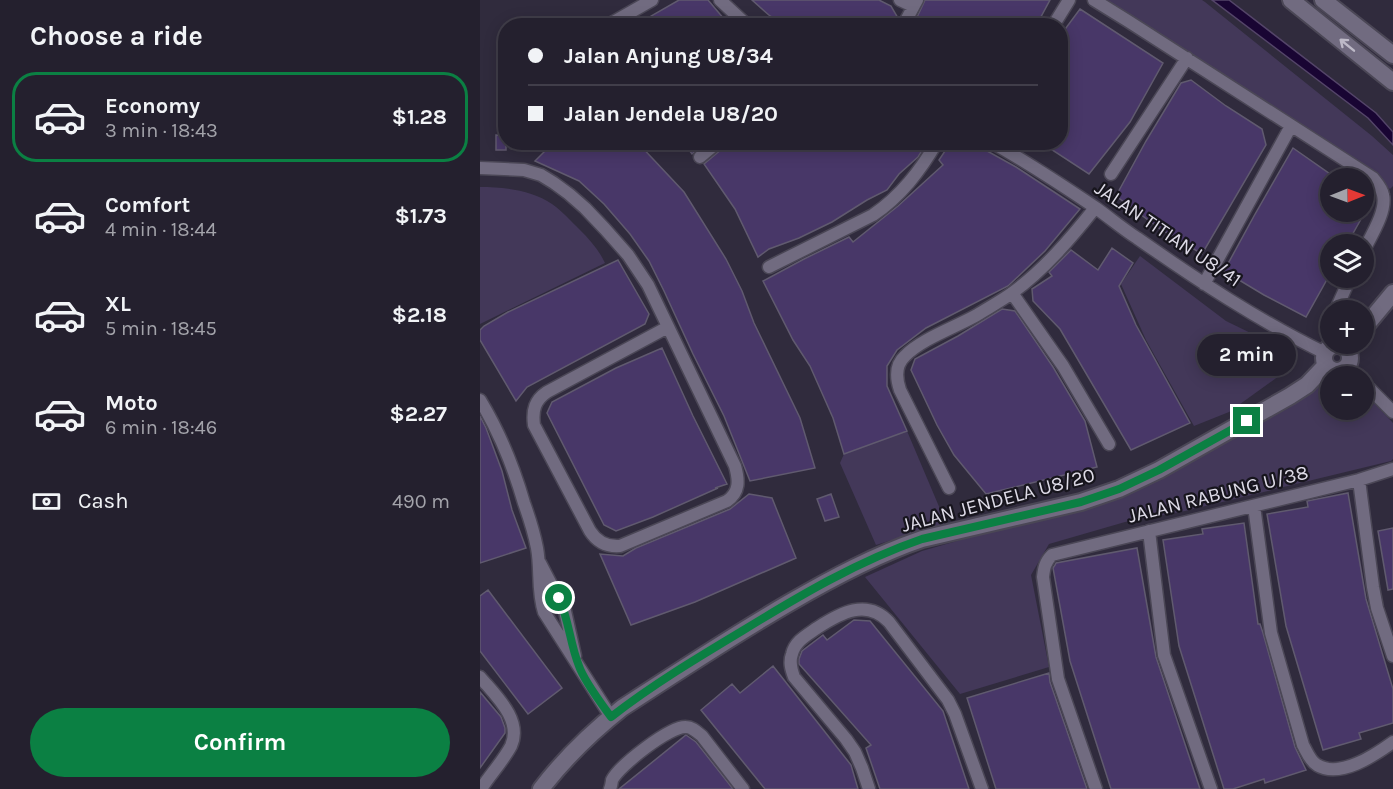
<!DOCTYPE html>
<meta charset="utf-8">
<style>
:root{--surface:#24202e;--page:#302d3a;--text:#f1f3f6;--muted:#a3a3aa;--line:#413e4a;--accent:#0b8043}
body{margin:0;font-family:Karla,sans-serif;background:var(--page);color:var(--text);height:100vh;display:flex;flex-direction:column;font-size:22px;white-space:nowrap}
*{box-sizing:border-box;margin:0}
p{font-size:20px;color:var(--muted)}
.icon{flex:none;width:33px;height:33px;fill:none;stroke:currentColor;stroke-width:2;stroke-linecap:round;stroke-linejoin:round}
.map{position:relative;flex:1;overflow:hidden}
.sheet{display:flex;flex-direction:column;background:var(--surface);width:480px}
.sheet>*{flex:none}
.hud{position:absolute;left:18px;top:18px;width:570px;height:132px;border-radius:24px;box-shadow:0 3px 15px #0003,0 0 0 2px var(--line);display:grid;align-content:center;height:132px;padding:0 30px;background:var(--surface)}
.needle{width:39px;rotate:89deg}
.tools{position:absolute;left:840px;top:168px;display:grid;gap:12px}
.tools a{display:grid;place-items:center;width:54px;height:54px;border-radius:50%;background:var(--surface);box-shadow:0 3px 15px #0003,0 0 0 2px var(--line);font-size:30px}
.end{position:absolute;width:27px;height:27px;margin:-14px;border:8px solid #0b8043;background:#fff;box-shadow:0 0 0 3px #fff}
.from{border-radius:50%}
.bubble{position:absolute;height:42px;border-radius:21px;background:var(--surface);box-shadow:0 3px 15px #0003,0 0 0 2px var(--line);font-size:20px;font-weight:700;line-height:42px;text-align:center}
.hud b{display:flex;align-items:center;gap:21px;height:57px;font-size:22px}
.hud b+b{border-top:2px solid var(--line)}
.hud i{width:15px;height:15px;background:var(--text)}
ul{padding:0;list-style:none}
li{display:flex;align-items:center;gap:18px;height:90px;margin:0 12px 9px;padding:0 18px;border:3px solid transparent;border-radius:24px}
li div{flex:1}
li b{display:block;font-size:22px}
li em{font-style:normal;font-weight:700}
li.on{border-color:var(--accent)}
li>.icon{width:54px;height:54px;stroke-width:1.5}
h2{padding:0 30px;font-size:27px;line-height:72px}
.pay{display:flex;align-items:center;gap:15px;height:66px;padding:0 30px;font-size:22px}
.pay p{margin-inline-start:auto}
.action{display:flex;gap:12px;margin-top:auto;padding:12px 30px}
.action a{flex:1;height:69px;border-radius:36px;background:var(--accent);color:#fff;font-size:24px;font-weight:700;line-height:69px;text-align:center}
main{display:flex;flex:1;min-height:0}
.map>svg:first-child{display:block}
.green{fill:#433859}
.water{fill:#190533;stroke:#544569;stroke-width:1.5}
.building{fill:#483768;stroke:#605a6f;stroke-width:1.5}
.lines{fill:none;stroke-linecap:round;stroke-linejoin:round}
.street-casing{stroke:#4b4756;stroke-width:15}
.secondary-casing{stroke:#4b4756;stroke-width:20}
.street{stroke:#716b80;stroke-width:12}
.secondary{stroke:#716b80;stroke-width:16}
.oneway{stroke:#bdb9c7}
.route{stroke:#0b8043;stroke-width:8}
.labels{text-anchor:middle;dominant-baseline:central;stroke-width:4.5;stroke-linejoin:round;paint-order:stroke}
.street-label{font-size:20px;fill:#dddae6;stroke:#17151d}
</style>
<main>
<section class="sheet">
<h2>Choose a ride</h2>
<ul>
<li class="on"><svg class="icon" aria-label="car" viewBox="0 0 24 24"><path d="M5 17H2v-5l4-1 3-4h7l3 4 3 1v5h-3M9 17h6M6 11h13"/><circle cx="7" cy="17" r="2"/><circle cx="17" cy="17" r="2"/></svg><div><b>Economy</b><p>3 min · 18:43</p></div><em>$1.28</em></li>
<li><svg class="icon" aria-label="car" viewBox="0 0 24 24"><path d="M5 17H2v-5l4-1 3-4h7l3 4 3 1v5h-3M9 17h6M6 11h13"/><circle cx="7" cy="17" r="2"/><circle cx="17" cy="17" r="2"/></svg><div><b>Comfort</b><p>4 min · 18:44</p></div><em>$1.73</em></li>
<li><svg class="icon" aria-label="car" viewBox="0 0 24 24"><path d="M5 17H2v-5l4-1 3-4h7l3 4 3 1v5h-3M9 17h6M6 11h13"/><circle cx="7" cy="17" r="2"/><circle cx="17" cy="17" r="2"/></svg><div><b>XL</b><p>5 min · 18:45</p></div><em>$2.18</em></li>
<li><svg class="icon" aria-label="car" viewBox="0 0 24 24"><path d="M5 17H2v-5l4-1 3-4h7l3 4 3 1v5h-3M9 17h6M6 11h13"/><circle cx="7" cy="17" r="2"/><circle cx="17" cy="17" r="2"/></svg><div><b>Moto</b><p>6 min · 18:46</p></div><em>$2.27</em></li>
</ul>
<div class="pay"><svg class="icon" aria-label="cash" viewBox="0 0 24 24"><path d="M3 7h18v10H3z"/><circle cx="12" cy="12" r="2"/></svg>Cash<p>490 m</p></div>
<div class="action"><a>Confirm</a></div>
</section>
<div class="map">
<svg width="913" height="789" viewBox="0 0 913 789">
<rect width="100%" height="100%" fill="#302b3d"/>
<!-- green -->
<path class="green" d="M624 0H722L725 2 892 136 913 155V186L910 189 877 164Z
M0 187C24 187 52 190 72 204 82 211 91 221 100 230 110 240 119 250 125 263L0 324Z
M660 256 746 321 807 351 799 376 749 412 714 426 666 340 641 284Z
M850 381V410H884V392L913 423V459L911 461 705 511 645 522 569 544 551 575 569 667 480 694 385 577 442 551 529 526 620 502 659 489 700 463 809 408 838 386Z
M427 431 466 523 396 545 360 463 364 454Z"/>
<!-- water -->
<path class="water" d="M732 0H749L896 113 913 132V145L888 118Z"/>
<!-- building -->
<path class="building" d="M199 0H228L250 26H159L171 16Z
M272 0H399L411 6 418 18 415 26H307L290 16Z
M445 0H570L556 26H433Z
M600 9 683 63 650 122 609 174 560 142H580V36Z
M711 80 746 106 782 129 786 145 722 254 680 229 636 196 666 141 701 83Z
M16 135 26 136V150H16Z
M74 142H157L204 192 246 259 262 291 274 323 320 418 335 468 270 481 244 416 213 354 184 291 169 261 150 234 124 204 99 181 55 161Z
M203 142H225L212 154Z
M246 142H445L443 149 438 157 419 174 407 190 387 200 352 222 319 238 289 249 278 257 255 209 224 164 243 148Z
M471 142H491L536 167 600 209 565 251 528 286 446 328 417 350 407 366V386L427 431 364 454 353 418 330 366 313 340 283 281 324 259 369 237 373 242 418 206 463 165 459 160Z
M813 148 850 174V212H885L867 244H850V274L826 317 784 295 744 271 774 216Z
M632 248 653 263 639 286 656 325 710 423 651 450 580 329 553 301 552 289 572 276 569 272 591 250 618 270Z
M138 260 169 314 165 324 47 387 36 401 0 340V330L4 326 28 312Z
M522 309 535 311 573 367 605 421 617 467 506 494 474 455 457 425 431 370 435 359 478 336Z
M182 348 213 416 247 484 235 488H238L173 517 136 531 124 525 67 413 72 402 136 368Z
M0 416 6 428 22 471 32 510 46 548 0 563Z
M868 493 886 599 913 689V723L879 733 881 739 843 750 806 626 787 514 828 507 827 501Z
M269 494 292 498 316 558 215 602 151 625 120 554 143 556 156 548 250 509Z
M351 494 359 517 345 521 337 499Z
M764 523 778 624H780L783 633 815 747 826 770 785 783 784 779 753 789H744L699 646 683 540 723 534 722 529Z
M913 528V589L908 590 898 531Z
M657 548 676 657 720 789H631L590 661 573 568 575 565 576 563Z
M8 590 82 688 48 714 0 651V596Z
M374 620 390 621 463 711 489 789H400L386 748 391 745 319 664V659L322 651 343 635 347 640Z
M293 666 371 765 378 789H285L221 710 252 684 260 693Z
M569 673 570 682 607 789H516L487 698Z
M0 692 21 717 25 728V733L0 768Z
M206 735 216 742 253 789H139Z"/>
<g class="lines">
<defs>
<path id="street" d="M240 0 268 26
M420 0 433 6
M614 0 648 21 893 178C897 183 902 188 903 195 907 211 891 236 884 250
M130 24 172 0
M423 26 437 0
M573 26 589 0
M511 142C547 162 582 185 616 208 630 218 643 229 657 238 717 280 779 321 845 353
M220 157 238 142
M0 168 44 170 61 175 74 183 89 194 105 208 125 229 148 255 168 285 255 466C259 480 260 492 247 501L140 546C127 547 117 542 110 531L54 425C52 410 55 400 67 392L188 327
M631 174 707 58
M289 267 393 215C421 196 440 171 457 142
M724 284 811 126
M532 293 583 366 629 444
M858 305 870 278
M866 367 876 376
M884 383 913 412
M0 400C20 433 33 465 44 503 49 517 54 532 57 548 61 569 57 591 64 612L131 717
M879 480 893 587 897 608 913 656
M469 488 420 390C416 378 415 365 425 356 441 339 476 327 497 315 508 308 521 301 532 293 564 270 591 238 615 208
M774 506 791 633 823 745C827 752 830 761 837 765 860 779 895 755 913 742
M669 531 684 655 731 789
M60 563 85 611 95 656
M0 677C15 695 43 720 31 746 23 761 10 775 1 789
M130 789C131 787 132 781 132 780 140 765 190 726 206 727 212 727 217 732 222 736L263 789
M389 789 382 768 375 752 366 739 314 677C311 669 309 662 312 654 315 641 327 635 337 628 360 613 387 598 409 622L468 700 475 714 502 789
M616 789 578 679 563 577C564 568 565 562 572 555L879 480 913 469"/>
<path id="secondary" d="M811 0 913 82
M843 0 913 55
M884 328 913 293
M844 358a13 13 0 1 1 26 0a13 13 0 1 1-26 0Z
M61 789C84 759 113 731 142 708 197 672 252 636 309 603 352 578 395 555 442 539L601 502 639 489 679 470 810 396 827 385 846 365"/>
</defs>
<!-- street casing -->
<use href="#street" class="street-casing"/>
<!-- secondary casing -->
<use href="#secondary" class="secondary-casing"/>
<!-- street -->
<use href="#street" class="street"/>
<!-- secondary -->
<use href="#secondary" class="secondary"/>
</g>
<!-- one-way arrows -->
<defs><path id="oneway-shaft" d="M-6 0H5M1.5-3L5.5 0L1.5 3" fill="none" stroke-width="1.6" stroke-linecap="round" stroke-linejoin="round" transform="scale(1.5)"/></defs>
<use class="oneway" href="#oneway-shaft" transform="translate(867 45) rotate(-141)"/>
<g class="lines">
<!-- route -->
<path class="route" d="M79 598C89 620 90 644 99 666 104 681 121 703 131 717 172 685 217 658 262 631 319 596 378 561 442 539L601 502 639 489 679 470 767 421"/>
</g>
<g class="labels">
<!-- street labels -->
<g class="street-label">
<text transform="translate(688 234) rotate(34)">JALAN TITIAN U8/41</text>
<text transform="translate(738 494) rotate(-14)">JALAN RABUNG U/38</text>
<text transform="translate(518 500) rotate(-15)">JALAN JENDELA U8/20</text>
</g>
</g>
</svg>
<div class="tools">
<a><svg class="needle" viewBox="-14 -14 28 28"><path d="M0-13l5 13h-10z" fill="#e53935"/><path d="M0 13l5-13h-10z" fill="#a3a3aa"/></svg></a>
<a><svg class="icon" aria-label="layers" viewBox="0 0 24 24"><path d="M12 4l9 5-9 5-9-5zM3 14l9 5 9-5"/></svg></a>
<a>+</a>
<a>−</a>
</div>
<i class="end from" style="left:79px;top:598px"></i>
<i class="end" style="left:767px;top:421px"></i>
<div class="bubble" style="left:717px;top:334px;width:99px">2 min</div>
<div class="hud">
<b><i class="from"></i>Jalan Anjung U8/34</b>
<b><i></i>Jalan Jendela U8/20</b>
</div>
</div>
</main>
